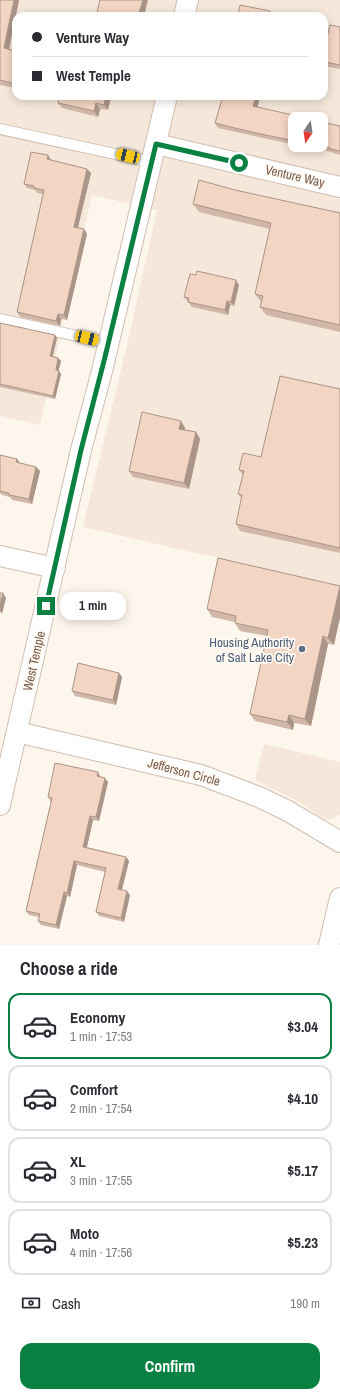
<!DOCTYPE html>
<meta charset="utf-8">
<style>
:root{--surface:#fff;--page:#f7f7f7;--text:#2b2b33;--muted:#7c7c81;--line:#e1e1e2;--accent:#0b8043}
body{margin:0;font-family:"Archivo Narrow",sans-serif;background:var(--page);color:var(--text);height:100vh;display:flex;flex-direction:column;font-size:15px;white-space:nowrap}
*{box-sizing:border-box;margin:0}
p{font-size:13px;color:var(--muted)}
.icon{flex:none;width:22px;height:22px;fill:none;stroke:currentColor;stroke-width:2;stroke-linecap:round;stroke-linejoin:round}
.map{position:relative;height:945px;overflow:hidden}
.side{display:flex;flex-direction:column;background:var(--surface);flex:1}
.side>*{flex:none}
.hud{position:absolute;left:12px;top:12px;width:316px;height:88px;border-radius:12px;box-shadow:0 2px 10px #0003;display:grid;align-content:center;height:88px;padding:0 20px;background:var(--surface)}
.needle{width:26px;rotate:193deg}
.tools{position:absolute;left:288px;top:112px;display:grid;gap:8px}
.tools a{display:grid;place-items:center;width:40px;height:40px;border-radius:8px;background:var(--surface);box-shadow:0 2px 10px #0003;font-size:20px}
.end{position:absolute;width:18px;height:18px;margin:-9px;border:5px solid #0b8043;background:#fff;box-shadow:0 0 0 2px #fff}
.from{border-radius:50%}
.bubble{position:absolute;height:28px;border-radius:12px;background:var(--surface);box-shadow:0 2px 10px #0003;font-size:13px;font-weight:800;line-height:28px;text-align:center}
.car{position:absolute;width:12px;height:24px;margin:-12px -6px;border-radius:5px;box-shadow:0 0 3px 1px #0007;background:linear-gradient(#f5c518 24%,#345 0 40%,#f5c518 0 76%,#345 0 86%,#f5c518 0)}
.hud b{display:flex;align-items:center;gap:14px;height:38px;font-size:15px}
.hud b+b{border-top:1px solid var(--line)}
.hud i{width:10px;height:10px;background:var(--text)}
ul{padding:0;list-style:none}
li{display:flex;align-items:center;gap:12px;height:66px;margin:0 8px 6px;padding:0 12px;border:2px solid var(--line);border-radius:12px}
li div{flex:1}
li b{display:block;font-size:15px}
li em{font-style:normal;font-weight:800}
li.on{border-color:var(--accent)}
li>.icon{width:36px;height:36px;stroke-width:1.5}
h2{padding:0 20px;font-size:18px;line-height:48px}
.pay{display:flex;align-items:center;gap:10px;height:44px;padding:0 20px;font-size:15px}
.pay p{margin-inline-start:auto}
.button{display:flex;gap:8px;margin-top:auto;padding:8px 20px}
.button a{flex:1;height:46px;border-radius:12px;background:var(--accent);color:#fff;font-size:16px;font-weight:800;line-height:46px;text-align:center}
.map>svg:first-child{display:block}
.residential{fill:#f5e8da;fill-rule:evenodd}
.lines{fill:none;stroke-linecap:round;stroke-linejoin:round}
.lane-casing{stroke:#d1beb0;stroke-width:12}
.street-casing{stroke:#d1beb0;stroke-width:22}
.lane{stroke:#fff;stroke-width:10}
.street{stroke:#fff;stroke-width:20}
.wall{fill:#d1b7a8}
.shaded-wall{fill:#aa9588}
.building{fill:#f3d5c3;stroke:#aa9588}
.route{stroke:#0b8043;stroke-width:5}
.service-dot{fill:#5c6f8a;stroke:#fffaf3;stroke-width:1.5}
.labels{text-anchor:middle;dominant-baseline:central;stroke-width:3.5;stroke-linejoin:round;paint-order:stroke}
.street-label{font-size:13px;fill:#7a5c4d;stroke:#fffaf3}
.service-label{font-size:13px;fill:#4e5e75;stroke:#fffaf3;text-anchor:end}
</style>
<div class="map">
<svg width="340" height="945" viewBox="0 0 340 945">
<rect width="100%" height="100%" fill="#fdf6ec"/>
<!-- residential -->
<path class="residential" d="M0 0H340V592L222 559 83 527 128 341 157 210 92 195 40 425 0 416ZM16 16H324V96H16ZM295 119H321V145H295Z
M264 744 340 762V814L330 820 324 819 297 801 255 780Z"/>
<g class="lines">
<defs>
<path id="lane" d="M0 129 152 162
M0 319 109 343"/>
<path id="street" d="M184 16 188 0
M156 144 340 187
M0 556 55 568
M17 732 201 775 259 797 288 811 340 842
M0 805 81 450 102 371 167 96
M329 945 340 898"/>
</defs>
<!-- lane casing -->
<use href="#lane" class="lane-casing"/>
<!-- street casing -->
<use href="#street" class="street-casing"/>
<!-- lane -->
<use href="#lane" class="lane"/>
<!-- street -->
<use href="#street" class="street"/>
</g>
<!-- wall -->
<path class="wall" d="M0 0H19L9 49 16 51V88L0 85Z
M340 27V69L329 67 324 62V51Z
M47 96H111L108 110 100 109 98 117 62 108 58 103 59 99Z
M223 96H260L257 107 295 119V145L254 136 218 128 215 123Z
M340 126V155L333 153 332 152 297 145H321Z
M51 160 87 169 91 173 78 228 84 229 87 234 67 320 61 319 60 326 20 317 17 312 43 194 37 193 35 190 27 188 24 184Z
M235 190 340 213V332L266 315 260 307 261 302 255 294 270 229 199 212 193 204Z
M239 285 234 306 230 305 228 315 192 307 184 297Z
M0 323 57 338 53 356 58 358 61 361 58 371 61 374 55 399 0 387Z
M340 389V553L240 531 236 524 242 499 238 494 243 475 239 470 261 457Z
M181 421 185 428 184 430 196 432 200 439 189 489 133 477 129 471Z
M0 455 17 459 20 463 36 467 40 471 32 504 12 500 10 497 2 495 0 493Z
M340 586 334 645 328 644 311 726 294 723 293 730 255 721 250 714 267 636 240 631 235 623V622L212 617 207 609Z
M119 673 122 677 116 705 75 696 72 691Z
M100 776V777L108 782 99 821 93 820 87 847 126 857 129 861 122 890 130 895 124 922 99 916 96 912 105 872 77 865 70 897 67 896 59 929 41 925 38 921 39 917 29 915 26 911 51 802 48 797Z"/>
<!-- shaded-wall -->
<path class="shaded-wall" d="M14 0H19L8 54 4 48Z
M143 0H148L144 16H138Z
M270 11 273 16H269Z
M106 96H111L108 110 104 105Z
M256 96H260L257 111 253 106Z
M96 103 100 109 98 117 94 111Z
M48 155 51 160 47 159Z
M87 169 91 173 77 231 74 227Z
M84 229 87 234 67 320 64 315Z
M236 280 239 285 234 306 231 302Z
M227 301 230 305 228 315 225 310Z
M58 314 61 319 60 326 56 321Z
M55 335 57 338 52 359 50 356Z
M58 358 61 361 58 373 56 370Z
M59 371 61 374 55 399 53 396Z
M181 421 185 428 183 435 179 429Z
M196 432 200 439 189 489 184 483Z
M17 459 20 463 16 462Z
M36 467 40 471 32 504 29 499Z
M340 587V618L334 645 328 638Z
M3 593 6 598 2 614 0 611V606Z
M323 636 328 644 311 726 305 719Z
M119 673 122 677 116 705 113 700Z
M289 715 294 723 293 730 287 722Z
M98 772 100 776 99 780 97 776Z
M105 778 108 782 99 821 96 817Z
M90 816 93 820 86 851 83 847Z
M126 857 129 861 121 893 118 889Z
M74 861 77 865 70 897 67 893Z
M127 891 130 895 124 922 121 918Z
M64 892 67 896 59 929 56 925Z"/>
<!-- building -->
<path class="building" d="M0 0H14L4 48 16 51V84L0 80Z
M100 0H143L138 16H96Z
M240 5 270 11 269 16H238Z
M330 25 340 27V65L325 62 326 60H324V51Z
M59 96H106L104 105 96 103 94 111 58 103Z
M223 96H256L253 106 310 119H295V141L251 132 215 123Z
M321 122 340 126V151L330 149V148L316 145H321Z
M31 152 48 155 47 159 87 169 74 227 84 229 64 315 58 314 56 321 17 312 44 190 34 188V186L24 184Z
M199 180 235 190 340 213V325L260 307 263 296 255 294 271 223 193 204Z
M197 271 236 280 231 302 227 301 225 310 188 302 189 298 184 297 190 274 196 275Z
M0 323 55 335 50 356 58 358 56 370 59 371 53 396 0 384Z
M280 376 340 389V548L236 524 242 495 238 494 244 471 239 470 243 453 261 457Z
M142 412 181 421 179 429 196 432 184 483 129 471Z
M0 455 17 459 16 462 36 467 29 499 9 495V493L0 491Z
M218 558 340 586 328 638 323 636 305 719 289 715 287 722 250 714 268 630 235 623 236 616 207 609Z
M0 593H3L0 606Z
M78 663 119 673 113 700 72 691Z
M55 763 98 772 97 776 105 778 96 817 90 816 83 847 126 857 118 889 127 891 121 918 96 912 106 868 74 861 67 893 64 892 56 925 38 921 40 914 26 911 52 798 48 797Z"/>
<g class="lines">
<!-- route -->
<path class="route" d="M46 606 81 450 105 357 156 144 239 163"/>
</g>
<!-- markers -->
<circle class="service-dot" cx="302" cy="649" r="4"/>
<g class="labels">
<!-- street labels -->
<g class="street-label">
<text transform="translate(295 176) rotate(13)">Venture Way</text>
<text transform="translate(34 661) rotate(-77)">West Temple</text>
<text transform="translate(184 772) rotate(15)">Jefferson Circle</text>
</g>
<!-- service labels -->
<g class="service-label">
<text x="294" y="642">Housing Authority<tspan x="294" dy="15">of Salt Lake City</tspan></text>
</g>
</g>
</svg>
<div class="tools">
<a><svg class="needle" viewBox="-14 -14 28 28"><path d="M0-13l5 13h-10z" fill="#e53935"/><path d="M0 13l5-13h-10z" fill="#7c7c81"/></svg></a>
</div>
<i class="end from" style="left:239px;top:163px"></i>
<i class="end" style="left:46px;top:606px"></i>
<div class="bubble" style="left:60px;top:592px;width:66px">1 min</div>
<i class="car" style="left:128px;top:156px;rotate:283deg"></i>
<i class="car" style="left:87px;top:338px;rotate:104deg"></i>
<div class="hud">
<b><i class="from"></i>Venture Way</b>
<b><i></i>West Temple</b>
</div>
</div>
<section class="side">
<h2>Choose a ride</h2>
<ul>
<li class="on"><svg class="icon" aria-label="car" viewBox="0 0 24 24"><path d="M5 17H2v-5l4-1 3-4h7l3 4 3 1v5h-3M9 17h6M6 11h13"/><circle cx="7" cy="17" r="2"/><circle cx="17" cy="17" r="2"/></svg><div><b>Economy</b><p>1 min · 17:53</p></div><em>$3.04</em></li>
<li><svg class="icon" aria-label="car" viewBox="0 0 24 24"><path d="M5 17H2v-5l4-1 3-4h7l3 4 3 1v5h-3M9 17h6M6 11h13"/><circle cx="7" cy="17" r="2"/><circle cx="17" cy="17" r="2"/></svg><div><b>Comfort</b><p>2 min · 17:54</p></div><em>$4.10</em></li>
<li><svg class="icon" aria-label="car" viewBox="0 0 24 24"><path d="M5 17H2v-5l4-1 3-4h7l3 4 3 1v5h-3M9 17h6M6 11h13"/><circle cx="7" cy="17" r="2"/><circle cx="17" cy="17" r="2"/></svg><div><b>XL</b><p>3 min · 17:55</p></div><em>$5.17</em></li>
<li><svg class="icon" aria-label="car" viewBox="0 0 24 24"><path d="M5 17H2v-5l4-1 3-4h7l3 4 3 1v5h-3M9 17h6M6 11h13"/><circle cx="7" cy="17" r="2"/><circle cx="17" cy="17" r="2"/></svg><div><b>Moto</b><p>4 min · 17:56</p></div><em>$5.23</em></li>
</ul>
<div class="pay"><svg class="icon" aria-label="cash" viewBox="0 0 24 24"><path d="M3 7h18v10H3z"/><circle cx="12" cy="12" r="2"/></svg>Cash<p>190 m</p></div>
<div class="button"><a>Confirm</a></div>
</section>
